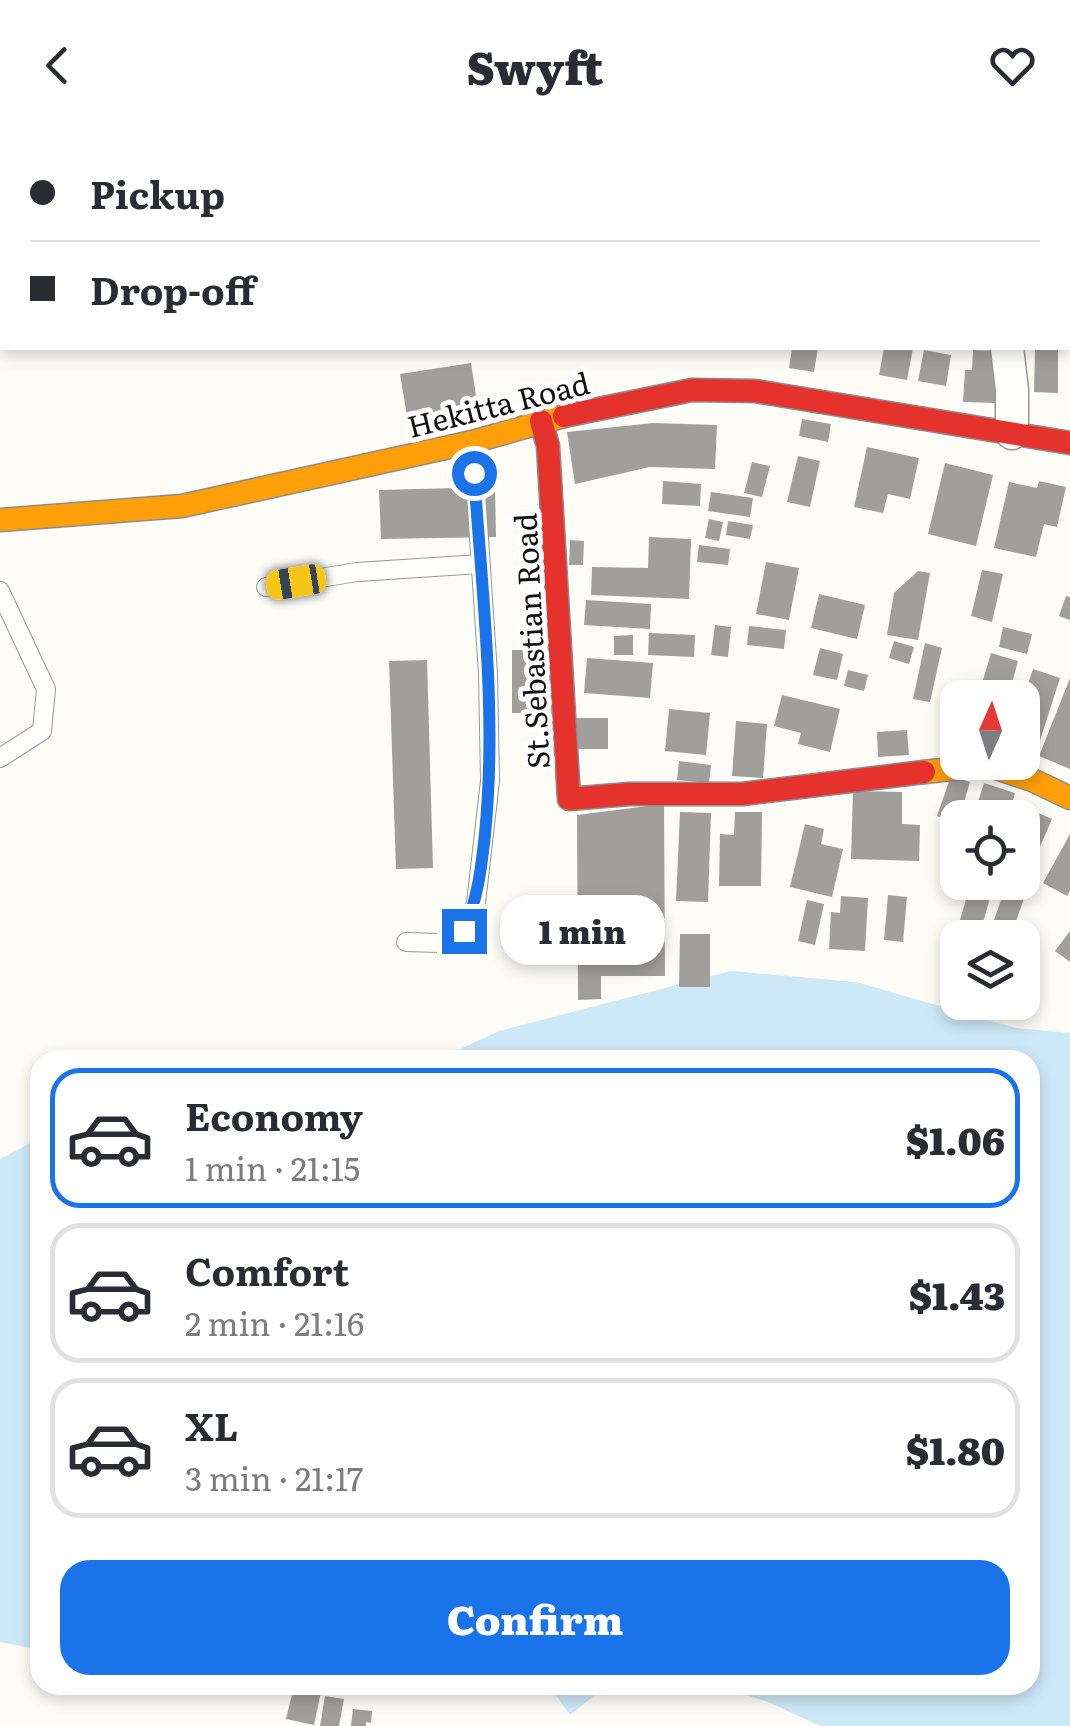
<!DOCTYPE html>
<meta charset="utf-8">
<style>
:root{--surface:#fff;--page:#f7f7f7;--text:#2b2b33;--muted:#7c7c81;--line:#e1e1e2;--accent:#1a73e8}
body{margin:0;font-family:Literata,serif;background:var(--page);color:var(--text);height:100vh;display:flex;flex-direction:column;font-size:38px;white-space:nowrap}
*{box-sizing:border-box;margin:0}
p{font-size:32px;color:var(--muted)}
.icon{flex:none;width:55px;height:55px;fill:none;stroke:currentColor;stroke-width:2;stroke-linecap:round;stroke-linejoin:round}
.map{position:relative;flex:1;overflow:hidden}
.details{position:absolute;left:30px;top:920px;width:1010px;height:645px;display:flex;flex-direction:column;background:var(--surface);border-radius:30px;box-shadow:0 5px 15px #0003}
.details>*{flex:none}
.banner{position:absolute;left:0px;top:0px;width:1070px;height:220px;box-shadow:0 5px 15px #0003;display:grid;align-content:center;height:220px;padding:0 30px;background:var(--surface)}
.needle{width:65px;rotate:3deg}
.tools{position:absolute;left:940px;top:550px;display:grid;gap:20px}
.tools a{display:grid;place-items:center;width:100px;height:100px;border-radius:20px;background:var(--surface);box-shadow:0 5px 15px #0003;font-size:50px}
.end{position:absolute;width:45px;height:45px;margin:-22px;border:12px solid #1a73e8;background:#fff;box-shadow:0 0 0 5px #fff}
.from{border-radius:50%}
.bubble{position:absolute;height:70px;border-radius:30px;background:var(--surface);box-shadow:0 5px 15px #0003;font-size:32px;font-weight:800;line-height:70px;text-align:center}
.car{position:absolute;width:30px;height:60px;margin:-30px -15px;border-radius:12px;box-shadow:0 0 8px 2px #0007;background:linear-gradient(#f5c518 24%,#345 0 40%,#f5c518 0 76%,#345 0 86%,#f5c518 0)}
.banner b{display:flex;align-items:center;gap:35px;height:95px;font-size:38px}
.banner b+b{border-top:2px solid var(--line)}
.banner i{width:25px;height:25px;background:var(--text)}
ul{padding:18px 0 0;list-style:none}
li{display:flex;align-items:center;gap:30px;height:140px;margin:0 20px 15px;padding:0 10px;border:5px solid var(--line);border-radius:30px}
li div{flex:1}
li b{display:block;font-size:38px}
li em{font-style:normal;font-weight:800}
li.current{border-color:var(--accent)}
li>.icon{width:90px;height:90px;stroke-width:1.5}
.action{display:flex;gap:20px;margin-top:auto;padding:20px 30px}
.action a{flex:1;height:115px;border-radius:30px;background:var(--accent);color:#fff;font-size:40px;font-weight:800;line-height:115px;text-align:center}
header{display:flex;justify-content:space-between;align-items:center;height:130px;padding:0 30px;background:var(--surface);font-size:45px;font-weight:800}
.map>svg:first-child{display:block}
.water{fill:#cde8f7}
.building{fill:#a19f9c}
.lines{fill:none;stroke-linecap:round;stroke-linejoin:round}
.lane-casing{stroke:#979795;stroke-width:20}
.street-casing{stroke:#979795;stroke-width:35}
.slow-casing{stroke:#8e8d8b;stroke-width:25}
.jam-casing{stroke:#8e8d8b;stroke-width:25}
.lane{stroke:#fffffe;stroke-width:18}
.street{stroke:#fffffe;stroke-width:32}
.slow{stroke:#ff9f0a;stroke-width:22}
.jam{stroke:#e5322d;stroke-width:22}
.route{stroke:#1a73e8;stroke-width:12}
.labels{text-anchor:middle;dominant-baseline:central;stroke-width:10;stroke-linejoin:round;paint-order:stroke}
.street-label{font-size:30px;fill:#111;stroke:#fff}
</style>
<header><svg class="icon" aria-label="back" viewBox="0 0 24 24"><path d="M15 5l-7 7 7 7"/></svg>Swyft<svg class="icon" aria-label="heart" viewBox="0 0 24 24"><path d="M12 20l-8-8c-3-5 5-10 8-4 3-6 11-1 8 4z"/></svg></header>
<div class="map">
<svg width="1070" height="1596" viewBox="0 0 1070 1596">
<rect width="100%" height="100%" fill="#fdfcf7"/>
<!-- water -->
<path class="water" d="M731 841 856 852 1016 898 1070 903V1596H820L768 1572 716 1555H1030V930H437L499 901Z
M40 1008V1464L38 1465 40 1520 0 1512V1029Z
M549 1555H607L570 1585Z"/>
<!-- building -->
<path class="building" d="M792 218H818L814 242 789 238Z
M884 218H913L907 250 879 245Z
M924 220 951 225 946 256 918 251Z
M973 220 998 221 996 273 963 272 965 240H972Z
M1035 220H1058V263L1034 262Z
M471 233 479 285 440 290 439 282 407 286 400 244Z
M802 289 831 294 828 312 799 306Z
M653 293 717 295 715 339 650 337 575 354 567 302Z
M867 317 919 328 910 369 888 364 883 383 854 377Z
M798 326 820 331 810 377 787 372Z
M752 332 770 336 762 367 744 363Z
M945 333 993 345 976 416 928 404Z
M663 351 701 354 700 376 662 374Z
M1039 351 1066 357 1057 397 1044 394 1036 427 994 418 1009 352 1037 358Z
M495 357 496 407 381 409 379 360Z
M711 362 753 368 750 387 708 381Z
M709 389 723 392 719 411 705 408Z
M728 391 753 395 750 409 726 405Z
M649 407 691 409 689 469 591 465 592 437 648 438Z
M570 410 584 411 583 435H569Z
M699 415 730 419 728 435 697 432Z
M766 432 799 438 789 490 756 484Z
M982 440 1003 444 992 492 971 486Z
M918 441 930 443 918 510 887 505 894 463Z
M819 464 865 475 857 509 811 498Z
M1066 466 1070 467V490L1059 486Z
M586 470 651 474 650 499 584 495Z
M715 495 731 497 728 527 711 525Z
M749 496 786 500 784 519 747 515Z
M1003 497 1032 504 1027 524 999 517Z
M649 503 695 505 694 527 648 525Z
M633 505V525H614V506Z
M894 511 914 517 909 534 889 528Z
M925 513 942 518 930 572 913 569Z
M820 518 843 524 837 550 813 545Z
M512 520H535V583H512Z
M991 523 1018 531 1008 568 980 560Z
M587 528 653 533 650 568 584 563Z
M427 530 433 738 396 739 389 531Z
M1033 539 1060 548 1035 626 1022 622V572Z
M848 540 868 545 864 561 844 556Z
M1070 548V639L1039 626Z
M782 565 840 579 830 622 798 614 801 603 774 596Z
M669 579 710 583 706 625 665 621Z
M576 588H608V619H575Z
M736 591 767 594 763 648 732 646Z
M907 600 909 625 878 627 877 602Z
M679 631 711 635 709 653 677 650Z
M951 646 970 652 958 693 937 686Z
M984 653 1015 663 1008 688H973Z
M853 661 902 662V694L920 695 919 731 851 729Z
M664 674 665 846H601V869L578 870 577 685Z
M1027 678 1052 689 1026 749 1022 747V688Z
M680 682 711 683 708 772 676 771Z
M735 682H762L761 756H719L720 704 734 705Z
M805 694 824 699 821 714 843 719 832 767 790 757Z
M1070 704V761L1067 766 1043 753Z
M971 752 994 754 982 796 960 790Z
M1006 756 1026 763 1010 808H998L989 804Z
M888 765 907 767 903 812 884 810Z
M841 766 868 768 865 821 829 819 831 782 840 783Z
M807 770 824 774 815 815 798 811Z
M1070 801V832L1055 821Z
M680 804H710V857H679Z
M294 1556 321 1562 314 1595 286 1589Z
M325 1566 344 1569 339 1596H320Z
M353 1579 372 1581 371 1593 366 1592V1596H351Z"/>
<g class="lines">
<defs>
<path id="lane" d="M266 457 357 442 480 434
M0 461 46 559 42 601 0 628
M406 812 439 813 464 801 476 773 490 651 488 544 473 318"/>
<path id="street" d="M951 0 952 2
M1007 218 1012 260V303"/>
<path id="slow" d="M0 390 182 376 472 312 564 286
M924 642 987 635 1032 650 1070 668"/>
<path id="jam" d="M564 286 692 260 755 261 1070 313
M541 291 548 316 569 669 629 664H742L924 642"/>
</defs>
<!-- lane casing -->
<use href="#lane" class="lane-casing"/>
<!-- street casing -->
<use href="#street" class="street-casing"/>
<!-- slow casing -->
<use href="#slow" class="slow-casing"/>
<!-- jam casing -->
<use href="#jam" class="jam-casing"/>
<!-- lane -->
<use href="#lane" class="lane"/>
<!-- street -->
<use href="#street" class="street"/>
<!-- slow -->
<use href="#slow" class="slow"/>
<!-- jam -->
<use href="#jam" class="jam"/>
</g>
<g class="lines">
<!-- route -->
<path class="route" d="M464 801C478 767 481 740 485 704 497 584 482 462 474 343"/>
</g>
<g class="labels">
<!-- street labels -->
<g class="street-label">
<text transform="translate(498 273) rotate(-14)">Hekitta Road</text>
<text transform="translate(530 511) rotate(-93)">St.Sebastian Road</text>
</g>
</g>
</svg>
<div class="tools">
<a><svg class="needle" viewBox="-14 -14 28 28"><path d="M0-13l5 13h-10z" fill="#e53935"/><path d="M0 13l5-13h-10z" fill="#7c7c81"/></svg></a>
<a><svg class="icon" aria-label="locate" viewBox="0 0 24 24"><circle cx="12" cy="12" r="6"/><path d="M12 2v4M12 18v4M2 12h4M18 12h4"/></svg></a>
<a><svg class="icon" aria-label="layers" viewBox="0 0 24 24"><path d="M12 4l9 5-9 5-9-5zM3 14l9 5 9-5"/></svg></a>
</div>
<i class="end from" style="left:474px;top:343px"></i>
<i class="end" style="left:464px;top:801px"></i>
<div class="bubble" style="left:500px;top:765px;width:165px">1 min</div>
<i class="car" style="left:296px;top:452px;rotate:261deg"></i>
<div class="banner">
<b><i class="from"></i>Pickup</b>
<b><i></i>Drop-off</b>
</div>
<section class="details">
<ul>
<li class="current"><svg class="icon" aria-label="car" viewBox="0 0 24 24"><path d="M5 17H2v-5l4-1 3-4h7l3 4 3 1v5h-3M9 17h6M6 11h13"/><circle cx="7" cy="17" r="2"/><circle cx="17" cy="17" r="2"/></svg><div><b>Economy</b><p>1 min · 21:15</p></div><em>$1.06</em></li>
<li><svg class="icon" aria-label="car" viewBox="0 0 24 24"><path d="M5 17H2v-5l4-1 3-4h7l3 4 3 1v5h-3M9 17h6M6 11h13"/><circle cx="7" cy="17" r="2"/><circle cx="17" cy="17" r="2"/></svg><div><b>Comfort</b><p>2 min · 21:16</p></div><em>$1.43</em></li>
<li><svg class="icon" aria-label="car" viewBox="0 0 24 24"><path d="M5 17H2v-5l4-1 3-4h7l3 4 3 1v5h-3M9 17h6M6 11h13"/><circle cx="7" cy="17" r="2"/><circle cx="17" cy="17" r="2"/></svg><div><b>XL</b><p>3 min · 21:17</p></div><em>$1.80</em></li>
</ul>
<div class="action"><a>Confirm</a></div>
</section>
</div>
